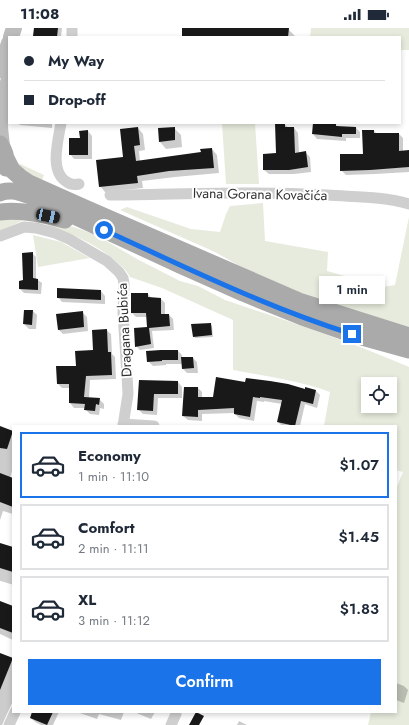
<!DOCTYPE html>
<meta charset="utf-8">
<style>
:root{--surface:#fff;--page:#f2f2f3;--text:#1f2937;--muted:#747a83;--line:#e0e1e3;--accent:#1a73e8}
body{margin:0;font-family:Jost,sans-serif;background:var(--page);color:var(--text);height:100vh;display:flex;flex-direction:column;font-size:15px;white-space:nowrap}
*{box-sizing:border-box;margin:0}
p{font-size:13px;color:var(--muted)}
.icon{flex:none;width:22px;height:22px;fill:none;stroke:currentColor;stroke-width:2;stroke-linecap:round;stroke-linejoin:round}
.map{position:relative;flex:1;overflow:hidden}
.drawer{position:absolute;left:12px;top:397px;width:385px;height:288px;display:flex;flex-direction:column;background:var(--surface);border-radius:0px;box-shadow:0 2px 6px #0003}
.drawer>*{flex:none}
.guide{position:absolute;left:8px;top:8px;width:393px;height:88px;border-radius:0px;box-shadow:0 2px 6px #0003;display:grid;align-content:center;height:88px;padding:0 16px;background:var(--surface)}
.fabs{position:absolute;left:361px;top:349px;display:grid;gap:8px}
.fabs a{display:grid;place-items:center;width:36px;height:36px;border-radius:0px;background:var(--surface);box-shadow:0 2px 6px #0003;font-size:20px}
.end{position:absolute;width:18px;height:18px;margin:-9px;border:5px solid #1a73e8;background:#fff;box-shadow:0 0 0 2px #fff}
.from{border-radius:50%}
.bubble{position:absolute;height:28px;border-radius:0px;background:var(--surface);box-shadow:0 2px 6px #0003;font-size:13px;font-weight:600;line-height:28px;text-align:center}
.car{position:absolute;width:12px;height:24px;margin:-12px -6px;border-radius:5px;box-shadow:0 0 3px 1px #0007;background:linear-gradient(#222 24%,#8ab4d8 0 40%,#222 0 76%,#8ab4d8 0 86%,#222 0)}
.guide b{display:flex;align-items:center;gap:14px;height:38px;font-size:15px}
.guide b+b{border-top:1px solid var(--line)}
.guide i{width:10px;height:10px;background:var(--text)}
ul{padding:7px 0 0;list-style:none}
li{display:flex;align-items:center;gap:12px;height:66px;margin:0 8px 6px;padding:0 8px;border:2px solid var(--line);border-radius:0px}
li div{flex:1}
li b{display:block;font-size:15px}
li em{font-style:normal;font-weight:600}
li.on{border-color:var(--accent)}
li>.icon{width:36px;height:36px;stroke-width:1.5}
.button{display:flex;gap:8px;margin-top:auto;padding:8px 16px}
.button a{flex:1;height:46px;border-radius:0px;background:var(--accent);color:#fff;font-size:16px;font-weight:600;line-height:46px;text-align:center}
.status{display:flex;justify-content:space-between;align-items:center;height:28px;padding:0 20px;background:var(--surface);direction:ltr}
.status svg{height:11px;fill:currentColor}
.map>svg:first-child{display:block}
.green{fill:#e6ebdd;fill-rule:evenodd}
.shadow{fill:#0003}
.building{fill:#191919}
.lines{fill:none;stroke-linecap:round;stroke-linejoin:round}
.street{stroke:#cfcfcf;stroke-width:11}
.secondary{stroke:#bcbcbc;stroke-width:16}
.primary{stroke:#aaa;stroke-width:17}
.route{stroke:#1a73e8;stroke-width:5}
.labels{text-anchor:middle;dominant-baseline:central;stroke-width:4;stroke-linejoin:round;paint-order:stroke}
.street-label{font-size:14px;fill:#323232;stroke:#fff}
</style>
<div class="status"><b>11:08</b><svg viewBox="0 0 49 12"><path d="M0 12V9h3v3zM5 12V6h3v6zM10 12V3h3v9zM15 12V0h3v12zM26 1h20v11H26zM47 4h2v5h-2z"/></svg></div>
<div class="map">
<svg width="409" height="697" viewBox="0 0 409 697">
<rect width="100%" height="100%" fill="#fff"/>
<!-- green -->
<path class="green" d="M311 0H409V22H400V9H310Z
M222 95H255L259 156H226Z
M16 134 44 147 42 152 36 153Z
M263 175 265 213 328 224 327 243 383 259 395 257 409 189V302L268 254 215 224 120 182 127 179 191 201 220 204 226 186 230 178Z
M0 189H33L31 194 24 192 0 203Z
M49 193 74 199 96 207 137 231 180 253 198 258 225 272 234 275C293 295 352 314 409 339V697H368L371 684H396V461L403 444 396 442V398H324L330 364C299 353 265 348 233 342V292L162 260 130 249C126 241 120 237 113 231 92 214 74 207 48 198ZM368 356H390V378H368Z
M33 207 61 214 90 230 38 239Z"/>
<!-- shadow -->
<path class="shadow" d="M35 0H62L61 9H34Z
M183 0 288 1 296 9H183Z
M18 95H52V100L20 97Z
M314 95 336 97 338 99 356 100 360 104V110H346V113L317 111 313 106Z
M284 96 289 100H294L298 105 299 125 305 124 310 129 311 144 294 146H269L264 142V127L277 126Z
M138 100 143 106 145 122 139 123 140 134 202 125 212 121 217 127 219 145 175 149 142 153 143 160 105 164 100 158 124 130Z
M174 100 181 107 182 119 166 121 160 114 159 101Z
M88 103 92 108V131H74L70 126 81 111 80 104Z
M374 103 377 106H399L403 110V124L409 123V144L375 146 346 147 341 142 364 127Z
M32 225 36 229V252H38L42 255 41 266 24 265 20 261 24 253Z
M101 263 105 268V276L62 274 58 269Z
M148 266 152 271H161L165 275V287H169L173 291 174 302 152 303 154 320 140 322 136 318 148 300V289H136L132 285Z
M25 283H33L37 287 36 301H29L24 296Z
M82 284 87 289 88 303 63 306 58 301Z
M210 296 212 298 213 309 195 310 194 308Z
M106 302 111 306 112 326 115 329 116 351 90 352 89 370 99 371 104 376V381L100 380 99 387 90 386 85 381V380H74L70 375V360H62L58 356 78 339 94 323Z
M178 323 182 327V330H193L197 334 198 345H187L183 341V336H166V337L153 338 148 333Z
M140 353 178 354 182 359V370H158L157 387 143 386 138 381Z
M198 360 202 364V370L305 362 306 360 316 363 320 367 317 380 305 376 300 398H282L278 394 282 376 264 373V374L257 373 254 393 239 390 235 386V385L202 386V393L188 392 183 388Z
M0 400 13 405V440L10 450 13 451V486L3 483 0 492Z
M0 516 13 521V551L0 548Z
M0 574 13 579V612L0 606Z
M0 626 13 632V673L2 697H0Z
M396 655 404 658 408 662 404 675 396 672Z
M33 684H59L53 697H41L35 694 31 690Z
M77 684H124L121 692 99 686 97 691Z
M134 684H155L151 691Z
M239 693 247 697H237Z"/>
<!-- building -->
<path class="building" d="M34 0H58L57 9 33 8Z
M182 0H289L288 9H182Z
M275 95H285V99H294L295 125 306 123 308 139 289 142H263V126L276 125Z
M313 95 336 96V98L356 99V106H342V109L312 106Z
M138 99 140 117 134 118 136 133 201 124 200 121 212 120 214 140 169 143 137 148 138 155 99 159 96 132 123 129 120 101Z
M175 99V112L159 114 158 100Z
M88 102V127H69V110H80L79 103Z
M362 102H374V105H399V123L409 122V139L370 142 340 143V126H363Z
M33 224V250L38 251V262L19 261V253L23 252 22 225Z
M57 260 101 262V272L57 270Z
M131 265H148V269L161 270V286H169L170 298 149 300 151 316 135 319 134 300 147 299 146 285H131Z
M24 282H33L32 297 23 296Z
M83 283 84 299 58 302 56 286Z
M211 295 212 307 193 309 191 296Z
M107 301 108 324H111L112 347 86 348 84 369 100 370 99 377 96 376 95 383 84 382 85 376 69 375V356H57L56 338H76L75 323 93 322 92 302Z
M161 322H178V332H162V333L147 334 146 323Z
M181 329H193L194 340 182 341Z
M216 349 245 354 246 350 270 353 288 356 305 361V359L316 362 313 376 301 373 295 398 277 394 282 372 260 369V370L253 369 250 389 234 386V380L198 382V389L182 388 184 359H198V369H213Z
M139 352 178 353V366H154L153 383 137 382Z
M0 398 13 403 7 421 0 420Z
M0 445 13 450V479L0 474Z
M0 515 13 519V544L0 540Z
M0 573 13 578V605L0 600Z
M0 625 13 630 0 662Z
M32 684H53L47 697 30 690Z
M196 684 204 688 199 697H189Z"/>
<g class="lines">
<!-- street -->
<path class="street" d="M72 9V0
M61 95C58 113 49 144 67 154 71 157 74 157 79 156
M110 167C183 166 255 163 327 167 354 169 383 168 409 176
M0 208 24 199 36 200 55 205 69 211 100 229 107 233 119 244 123 250 124 256 123 285 127 347 128 366 123 398
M123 396 154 398
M0 547 13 551
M9 697 15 684
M171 697 176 686"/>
<!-- secondary -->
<path class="secondary" d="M11 9 14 0
M0 42 9 15
M2 118 0 100 1 84 9 50"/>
<!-- primary -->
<path class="primary" d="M0 116C5 123 7 131 6 140
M6 130 12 142 20 149 29 155 85 180 299 273 409 308
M0 165C10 160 21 165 31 168L180 237 243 265 302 289 351 306 409 322
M0 184C21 181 44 187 65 192"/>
</g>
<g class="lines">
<!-- route -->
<path class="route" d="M104 202C185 239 266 279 352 306"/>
</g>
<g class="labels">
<!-- street labels -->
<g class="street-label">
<text transform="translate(260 166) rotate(1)">Ivana Gorana Kovačića</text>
<text transform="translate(124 302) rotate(-93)">Dragana Bubića</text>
</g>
</g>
</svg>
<div class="fabs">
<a><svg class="icon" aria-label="locate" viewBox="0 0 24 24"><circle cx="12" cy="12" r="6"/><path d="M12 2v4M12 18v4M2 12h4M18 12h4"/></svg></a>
</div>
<i class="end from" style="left:104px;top:202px"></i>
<i class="end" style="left:352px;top:306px"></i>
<div class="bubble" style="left:319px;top:248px;width:66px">1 min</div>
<i class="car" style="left:48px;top:188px;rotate:102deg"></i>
<div class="guide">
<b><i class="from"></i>My Way</b>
<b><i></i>Drop-off</b>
</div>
<section class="drawer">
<ul>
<li class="on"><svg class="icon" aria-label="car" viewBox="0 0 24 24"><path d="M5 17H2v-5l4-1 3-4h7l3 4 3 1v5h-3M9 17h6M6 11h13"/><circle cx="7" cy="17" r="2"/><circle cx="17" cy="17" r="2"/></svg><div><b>Economy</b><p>1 min · 11:10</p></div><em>$1.07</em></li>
<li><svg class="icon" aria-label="car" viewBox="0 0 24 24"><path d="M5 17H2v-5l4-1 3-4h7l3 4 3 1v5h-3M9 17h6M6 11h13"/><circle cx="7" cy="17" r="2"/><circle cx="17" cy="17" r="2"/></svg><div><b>Comfort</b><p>2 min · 11:11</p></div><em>$1.45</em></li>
<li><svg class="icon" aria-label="car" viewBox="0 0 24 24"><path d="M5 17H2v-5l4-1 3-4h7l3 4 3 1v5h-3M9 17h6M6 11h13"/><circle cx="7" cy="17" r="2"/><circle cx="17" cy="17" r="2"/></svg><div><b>XL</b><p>3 min · 11:12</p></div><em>$1.83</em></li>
</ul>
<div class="button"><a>Confirm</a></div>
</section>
</div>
